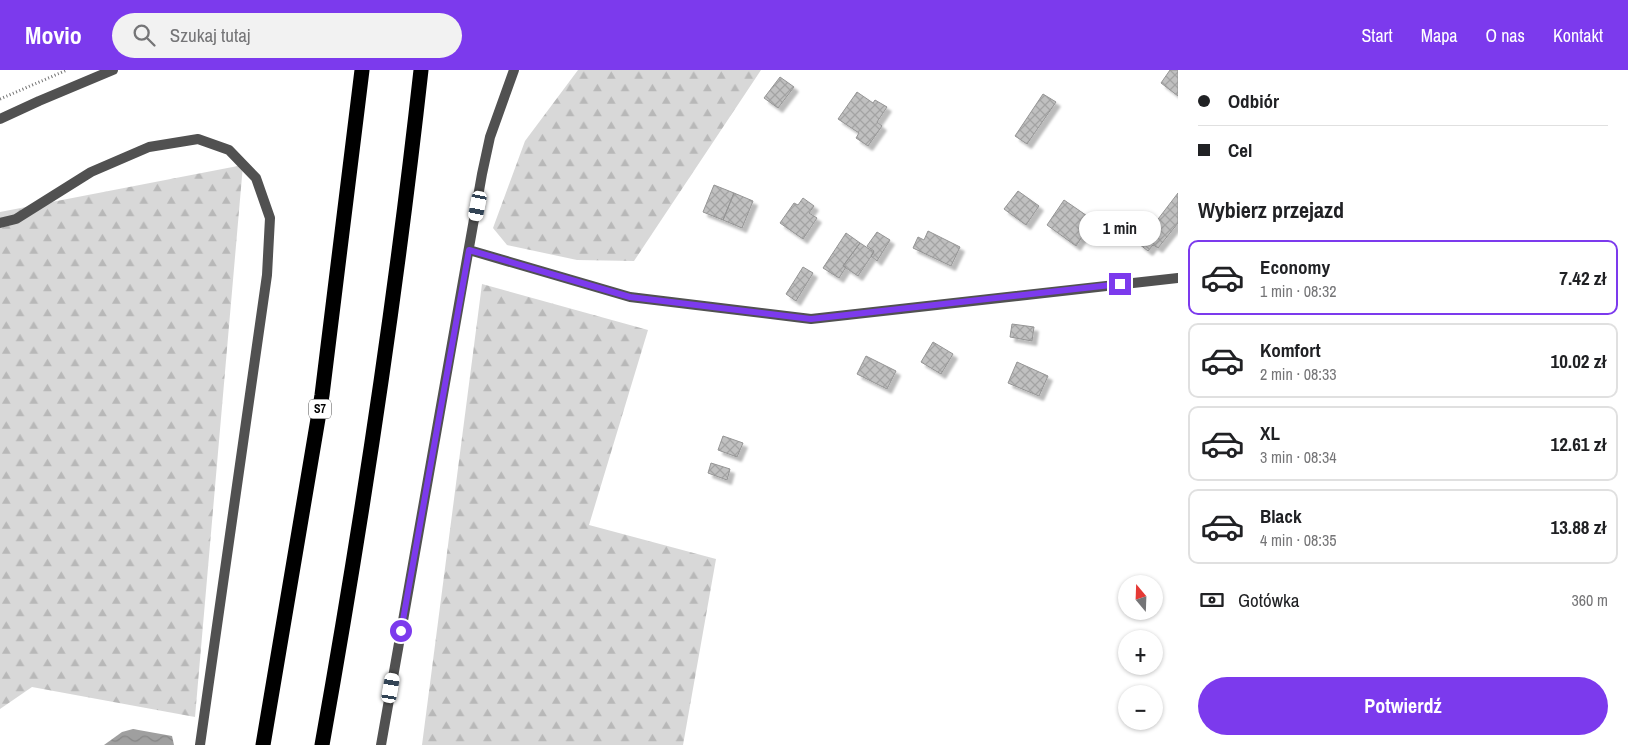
<!DOCTYPE html>
<html lang="pl">
<meta charset="utf-8">
<style>
:root{--surface:#fff;--page:#f2f2f2;--text:#202124;--muted:#757577;--line:#e0e0e0;--accent:#7c3aed}
body{margin:0;font-family:"Archivo Narrow",sans-serif;background:var(--page);color:var(--text);height:100vh;display:flex;flex-direction:column;font-size:19px;white-space:nowrap}
*{box-sizing:border-box;margin:0}
p{font-size:16px;color:var(--muted)}
.icon{flex:none;width:28px;height:28px;fill:none;stroke:currentColor;stroke-width:2;stroke-linecap:round;stroke-linejoin:round}
.map{position:relative;flex:1;overflow:hidden}
.drawer{display:flex;flex-direction:column;background:var(--surface);width:450px}
.drawer>*{flex:none}
.top-card{display:grid;align-content:center;height:110px;padding:0 20px;background:var(--surface)}
.needle{width:32px;rotate:341deg}
.controls{position:absolute;left:1118px;top:505px;display:grid;gap:10px}
.controls a{display:grid;place-items:center;width:45px;height:45px;border-radius:50%;background:var(--surface);box-shadow:0 1px 4px #0004;font-size:25px}
.end{position:absolute;width:22px;height:22px;margin:-11px;border:6px solid #7c3aed;background:#fff;box-shadow:0 0 0 2px #fff}
.from{border-radius:50%}
.bubble{position:absolute;height:35px;border-radius:18px;background:var(--surface);box-shadow:0 1px 4px #0004;font-size:16px;font-weight:800;line-height:35px;text-align:center}
.car{position:absolute;width:15px;height:30px;margin:-15px -8px;border-radius:6px;box-shadow:0 0 4px 1px #0007;background:linear-gradient(#fff 24%,#345 0 40%,#fff 0 76%,#345 0 86%,#fff 0)}
.top-card b{display:flex;align-items:center;gap:18px;height:48px;font-size:19px}
.top-card b+b{border-top:1px solid var(--line)}
.top-card i{width:12px;height:12px;background:var(--text)}
ul{padding:0;list-style:none}
li{display:flex;align-items:center;gap:15px;height:75px;margin:0 10px 8px;padding:0 10px;border:2px solid var(--line);border-radius:10px}
li div{flex:1}
li b{display:block;font-size:19px}
li em{font-style:normal;font-weight:800}
li.current{border-color:var(--accent)}
li>.icon{width:45px;height:45px;stroke-width:1.5}
h2{padding:0 20px;font-size:22px;line-height:60px}
.pay{display:flex;align-items:center;gap:12px;height:55px;padding:0 20px;font-size:19px}
.pay p{margin-inline-start:auto}
.action{display:flex;gap:10px;margin-top:auto;padding:10px 20px}
.action a{flex:1;height:58px;border-radius:30px;background:var(--accent);color:#fff;font-size:20px;font-weight:800;line-height:58px;text-align:center}
header{display:flex;align-items:center;gap:30px;box-sizing:border-box;height:70px;padding:0 25px;background:var(--accent);color:#fff}
header strong{font-size:24px}
nav{display:flex;gap:28px;margin-inline-start:auto;font-size:18px}
.search{width:350px;height:45px;background:var(--page);display:flex;align-items:center;gap:12px;box-sizing:border-box;padding:0 18px;border-radius:28px;color:var(--muted);font-size:19px}
main{display:flex;flex:1;min-height:0}
.map>svg:first-child{display:block}
.forest{fill:url(#forest-firs)}
.water{fill:url(#water-waves)}
.building{fill:url(#building-cross-hatch);stroke:#959595;filter:url(#shadow)}
.lines{fill:none;stroke-linecap:round;stroke-linejoin:round}
.path{stroke:#737373;stroke-width:3;stroke-dasharray:1 2.5;stroke-linecap:butt}
.service{stroke:#515151;stroke-width:10}
.minor{stroke:#515151;stroke-width:10}
.tertiary{stroke:#515151;stroke-width:10}
.motorway{stroke:#000;stroke-width:15}
.route{stroke:#7c3aed;stroke-width:6}
.labels{text-anchor:middle;dominant-baseline:central;stroke-width:5;stroke-linejoin:round;paint-order:stroke}
.shield{fill:#fff;stroke:#4c4c4c;stroke-width:1}
.shield-label{font-size:12px;font-weight:bold;fill:#000}
</style>
<header>
<strong>Movio</strong>
<div class="search"><svg class="icon" aria-label="search" viewBox="0 0 24 24"><circle cx="10" cy="10" r="6"/><path d="M15 15l6 6"/></svg>Szukaj tutaj</div>
<nav><a>Start</a><a>Mapa</a><a>O nas</a><a>Kontakt</a></nav>
</header>
<main>
<div class="map">
<svg width="1178" height="675" viewBox="0 0 1178 675">
<defs>
<pattern id="forest-firs" width="22" height="20" patternUnits="userSpaceOnUse" patternTransform="scale(1.25)"><rect width="22" height="20" fill="#d8d8d8"/><path d="M5 1l3.5 6h-7zM16 11l3.5 6h-7z" fill="#b8b8b8"/></pattern>
<pattern id="water-waves" width="16" height="10" patternUnits="userSpaceOnUse" patternTransform="scale(1.25)"><rect width="16" height="10" fill="#9f9f9f"/><path d="M0 5q4-4 8 0t8 0" fill="none" stroke="#878787"/></pattern>
<pattern id="building-cross-hatch" width="8" height="8" patternUnits="userSpaceOnUse" patternTransform="scale(1.25)"><rect width="8" height="8" fill="#c0c0c0"/><path d="M0 0l8 8M0 8l8-8" fill="none" stroke="#a3a3a3"/></pattern>
<filter id="shadow"><feDropShadow dx="4.5" dy="4.5" stdDeviation="1" flood-color="#0004"/></filter>
</defs>
<rect width="100%" height="100%" fill="#fff"/>
<!-- forest -->
<path class="forest" d="M578 0H761L634 191 577 190 507 175 493 158 525 71Z
M243 95 195 647 32 617 0 639V142Z
M482 214 648 260 589 455 716 489 683 675H422Z"/>
<!-- water -->
<path class="water" d="M133 659 172 666 174 675H104L122 662Z"/>
<!-- building -->
<path class="building" d="M1170 0H1178V26L1161 13Z
M780 7 794 17 778 38 764 28Z
M857 22 873 33 875 30 887 37 877 52 882 56 868 76 856 68 859 63 838 49Z
M1043 24 1056 32 1027 74 1015 66Z
M714 115 734 123 723 150 703 142Z
M1018 121 1039 136 1026 155 1004 139Z
M734 123 753 131 742 158 723 150Z
M1178 123V153L1158 178 1153 175 1148 181 1139 174Z
M803 128 814 136 809 143 817 148 803 169 780 153 794 133 798 135Z
M1064 130 1093 150 1076 176 1047 155Z
M928 161 960 177 951 196 913 178 918 167 924 170Z
M877 162 890 170 877 191 871 186 874 181 867 176Z
M846 163 860 173 843 196 846 197 839 208 823 198Z
M860 173 874 182 858 206 843 196Z
M803 197 813 203 796 231 786 224Z
M1012 254 1034 257 1032 271 1010 267Z
M933 272 953 284 941 304 921 292Z
M866 286 896 301 887 319 857 304Z
M1017 292 1048 306 1039 326 1008 313Z
M723 366 743 373 737 387 718 380Z
M711 393 730 399 727 410 708 403Z"/>
<g class="lines">
<!-- path -->
<path class="path" d="M0 29 67 0"/>
<!-- service -->
<path class="service" d="M0 153 16 149 91 102 149 77 198 69 229 80 256 108 270 148 267 205 200 675"/>
<!-- minor -->
<path class="minor" d="M469 180 630 227 811 249 1178 208
M381 675 482 104 490 67 514 0"/>
<!-- tertiary -->
<path class="tertiary" d="M0 49 39 31 113 0"/>
<!-- motorway -->
<path class="motorway" d="M263 675 322 325 362 0
M322 675C362 451 396 226 421 0"/>
</g>
<g class="lines">
<!-- route -->
<path class="route" d="M401 561 469 180 630 227 811 249 1120 214"/>
</g>
<g class="labels">
<!-- shield labels -->
<rect class="shield" x="309" y="329.5" width="22" height="19" rx="4"/>
<g class="shield-label">
<text x="320" y="339">S7</text>
</g>
</g>
</svg>
<div class="controls">
<a><svg class="needle" viewBox="-14 -14 28 28"><path d="M0-13l5 13h-10z" fill="#e53935"/><path d="M0 13l5-13h-10z" fill="#757577"/></svg></a>
<a>+</a>
<a>−</a>
</div>
<i class="end from" style="left:401px;top:561px"></i>
<i class="end" style="left:1120px;top:214px"></i>
<div class="bubble" style="left:1079px;top:141px;width:82px">1 min</div>
<i class="car" style="left:478px;top:136px;rotate:191deg"></i>
<i class="car" style="left:391px;top:618px;rotate:10deg"></i>
</div>
<section class="drawer">
<div class="top-card">
<b><i class="from"></i>Odbiór</b>
<b><i></i>Cel</b>
</div>
<h2>Wybierz przejazd</h2>
<ul>
<li class="current"><svg class="icon" aria-label="car" viewBox="0 0 24 24"><path d="M5 17H2v-5l4-1 3-4h7l3 4 3 1v5h-3M9 17h6M6 11h13"/><circle cx="7" cy="17" r="2"/><circle cx="17" cy="17" r="2"/></svg><div><b>Economy</b><p>1 min · 08:32</p></div><em>7.42 zł</em></li>
<li><svg class="icon" aria-label="car" viewBox="0 0 24 24"><path d="M5 17H2v-5l4-1 3-4h7l3 4 3 1v5h-3M9 17h6M6 11h13"/><circle cx="7" cy="17" r="2"/><circle cx="17" cy="17" r="2"/></svg><div><b>Komfort</b><p>2 min · 08:33</p></div><em>10.02 zł</em></li>
<li><svg class="icon" aria-label="car" viewBox="0 0 24 24"><path d="M5 17H2v-5l4-1 3-4h7l3 4 3 1v5h-3M9 17h6M6 11h13"/><circle cx="7" cy="17" r="2"/><circle cx="17" cy="17" r="2"/></svg><div><b>XL</b><p>3 min · 08:34</p></div><em>12.61 zł</em></li>
<li><svg class="icon" aria-label="car" viewBox="0 0 24 24"><path d="M5 17H2v-5l4-1 3-4h7l3 4 3 1v5h-3M9 17h6M6 11h13"/><circle cx="7" cy="17" r="2"/><circle cx="17" cy="17" r="2"/></svg><div><b>Black</b><p>4 min · 08:35</p></div><em>13.88 zł</em></li>
</ul>
<div class="pay"><svg class="icon" aria-label="cash" viewBox="0 0 24 24"><path d="M3 7h18v10H3z"/><circle cx="12" cy="12" r="2"/></svg>Gotówka<p>360 m</p></div>
<div class="action"><a>Potwierdź</a></div>
</section>
</main>
